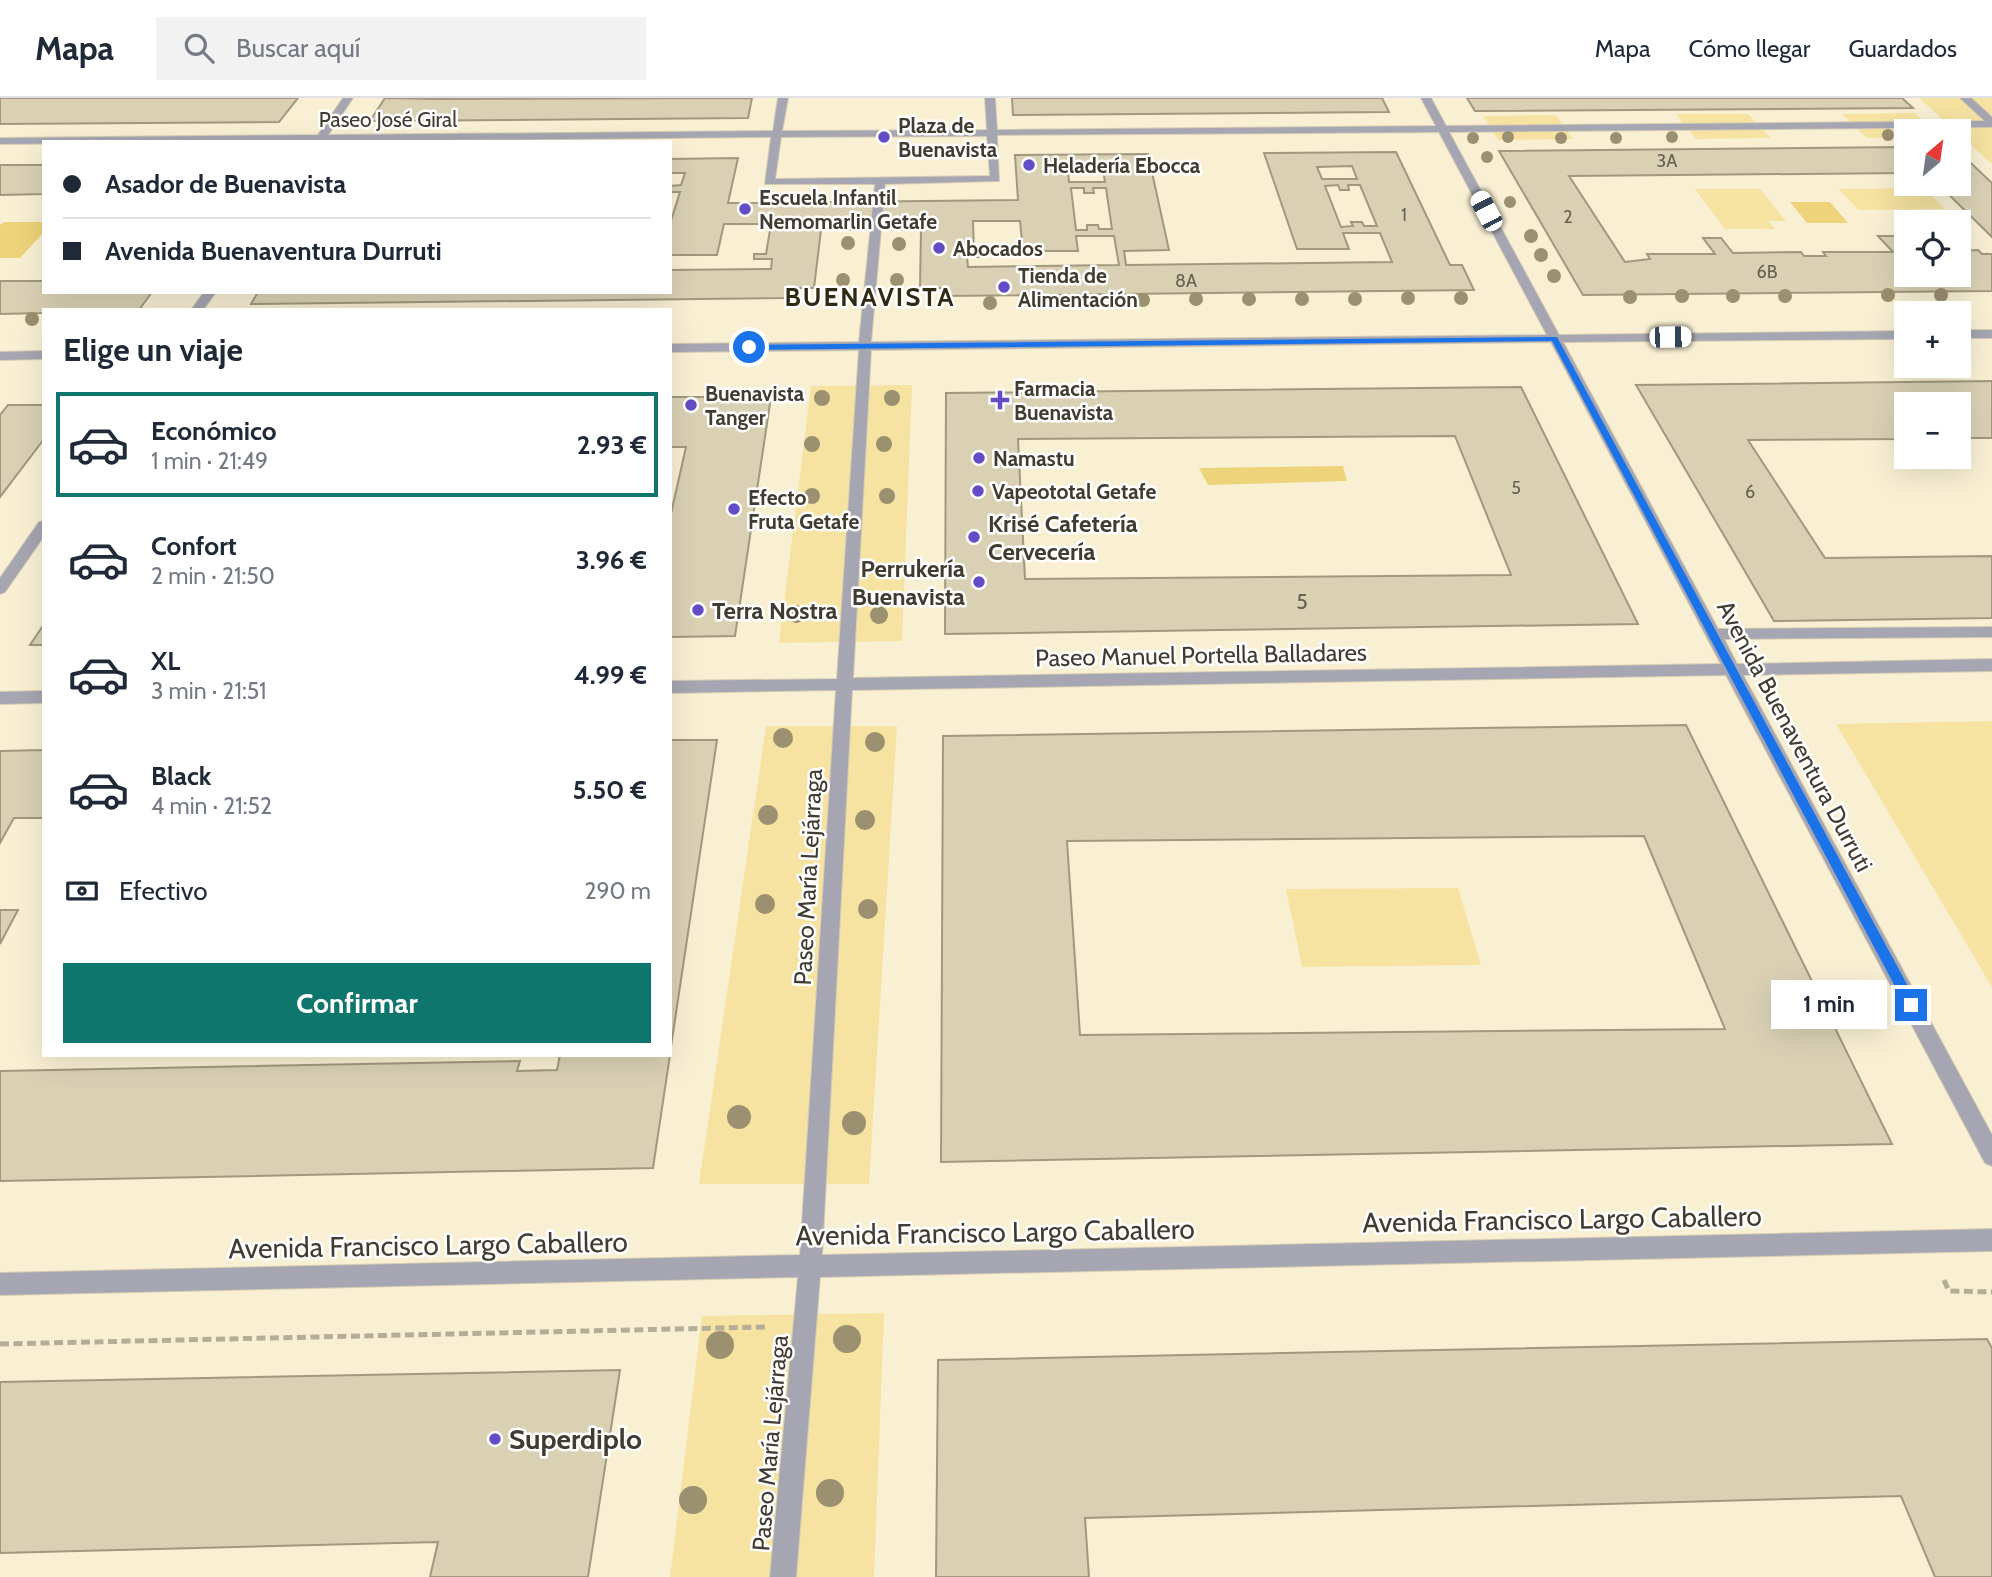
<!DOCTYPE html>
<html lang="es">
<meta charset="utf-8">
<style>
:root{--surface:#fff;--page:#f2f2f3;--text:#1f2937;--muted:#747a83;--line:#e0e1e3;--accent:#0f766e}
body{margin:0;font-family:Cabin,sans-serif;background:var(--page);color:var(--text);height:100vh;display:flex;flex-direction:column;font-size:26px;white-space:nowrap}
*{box-sizing:border-box;margin:0}
p{font-size:23px;color:var(--muted)}
.icon{flex:none;width:38px;height:38px;fill:none;stroke:currentColor;stroke-width:2;stroke-linecap:round;stroke-linejoin:round}
.map{position:relative;flex:1;overflow:hidden}
.details{position:absolute;left:42px;top:210px;width:630px;height:749px;display:flex;flex-direction:column;background:var(--surface);border-radius:0px;box-shadow:0 7px 28px #0002}
.details>*{flex:none}
.banner{position:absolute;left:42px;top:42px;width:630px;height:154px;border-radius:0px;box-shadow:0 7px 28px #0002;display:grid;align-content:center;height:154px;padding:0 21px;background:var(--surface)}
.needle{width:46px;rotate:29deg}
.buttons{position:absolute;left:1894px;top:21px;display:grid;gap:14px}
.buttons a{display:grid;place-items:center;width:77px;height:77px;border-radius:0px;background:var(--surface);box-shadow:0 7px 28px #0002;font-size:35px}
.end{position:absolute;width:32px;height:32px;margin:-16px;border:9px solid #1a73e8;background:#fff;box-shadow:0 0 0 4px #fff}
.from{border-radius:50%}
.bubble{position:absolute;height:49px;border-radius:0px;background:var(--surface);box-shadow:0 7px 28px #0002;font-size:23px;font-weight:700;line-height:49px;text-align:center}
.car{position:absolute;width:21px;height:42px;margin:-21px -10px;border-radius:9px;box-shadow:0 0 5px 2px #0007;background:linear-gradient(#fff 24%,#345 0 40%,#fff 0 76%,#345 0 86%,#fff 0)}
.banner b{display:flex;align-items:center;gap:24px;height:66px;font-size:26px}
.banner b+b{border-top:2px solid var(--line)}
.banner i{width:18px;height:18px;background:var(--text)}
ul{padding:0;list-style:none}
li{display:flex;align-items:center;gap:21px;height:105px;margin:0 14px 10px;padding:0 7px;border:4px solid transparent;border-radius:0px}
li div{flex:1}
li b{display:block;font-size:26px}
li em{font-style:normal;font-weight:700}
li.current{border-color:var(--accent)}
li>.icon{width:63px;height:63px;stroke-width:1.5}
h2{padding:0 21px;font-size:32px;line-height:84px}
.pay{display:flex;align-items:center;gap:18px;height:77px;padding:0 21px;font-size:26px}
.pay p{margin-inline-start:auto}
.action{display:flex;gap:14px;margin-top:auto;padding:14px 21px}
.action a{flex:1;height:80px;border-radius:0px;background:var(--accent);color:#fff;font-size:28px;font-weight:700;line-height:80px;text-align:center}
header{display:flex;align-items:center;gap:42px;box-sizing:border-box;height:98px;padding:0 35px;background:var(--surface);border-bottom:2px solid var(--line)}
header strong{font-size:33px}
nav{display:flex;gap:38px;margin-inline-start:auto;font-size:24px}
.search{width:490px;height:63px;background:var(--page);display:flex;align-items:center;gap:18px;box-sizing:border-box;padding:0 24px;border-radius:0px;color:var(--muted);font-size:26px}
.map>svg:first-child{display:block}
.green{fill:#f6e2a1}
.water{fill:#edd37a}
.building{fill:#dad1b5;stroke:#a1997e;stroke-width:2;fill-rule:evenodd}
.lines{fill:none;stroke-linecap:round;stroke-linejoin:round}
.minor-casing{stroke:#d4ccb3;stroke-width:2}
.path{stroke:#b4ad98;stroke-width:5;stroke-dasharray:9 4.5;stroke-linecap:butt}
.minor{fill:#a6a6b2;fill-rule:evenodd}
.tree{fill:#9b906f}
.route{fill:#1a73e8}
.poi-dot{fill:#634cc5;stroke:#fff;stroke-width:2.5}
.labels{text-anchor:middle;dominant-baseline:central;stroke-width:5;stroke-linejoin:round;paint-order:stroke}
.far-number-label{font-size:18px;fill:#666152}
.far-street-label{font-size:21px;fill:#403c31;stroke:#fff}
.far-poi-label{font-size:21px;font-weight:bold;fill:#403c31;stroke:#fff;text-anchor:start}
.number-label{font-size:21px;fill:#666152}
.poi-label{font-size:24px;font-weight:bold;fill:#403c31;stroke:#fff;text-anchor:start}
.street-label{font-size:24px;fill:#403c31;stroke:#fff}
.far-district-label{font-size:26px;font-weight:bold;letter-spacing:2px;fill:#302a12;stroke:#fff}
.near-street-label{font-size:28px;fill:#403c31;stroke:#fff}
.near-poi-label{font-size:28px;font-weight:bold;fill:#403c31;stroke:#fff;text-anchor:start}
</style>
<header>
<strong>Mapa</strong>
<div class="search"><svg class="icon" aria-label="search" viewBox="0 0 24 24"><circle cx="10" cy="10" r="6"/><path d="M15 15l6 6"/></svg>Buscar aquí</div>
<nav><a>Mapa</a><a>Cómo llegar</a><a>Guardados</a></nav>
</header>
<div class="map">
<svg width="1992" height="1479" viewBox="0 0 1992 1479">
<rect width="100%" height="100%" fill="#f9f0d4"/>
<!-- green -->
<path class="green" d="M1919 0H1992V66Z
M1914 15 1935 33H1906V40H1867L1842 16Z
M1676 16H1748L1771 40 1696 41Z
M1556 17 1573 41 1498 42 1483 18Z
M1924 90 1945 111 1858 112 1839 91Z
M1695 91H1760L1786 123H1769L1775 131H1725Z
M912 287 902 543 779 545 811 288Z
M1992 623V889L1836 626Z
M766 628H897L869 1086H699Z
M1458 790 1481 867 1302 869 1286 791Z
M884 1215 874 1479H670L702 1218Z"/>
<!-- water -->
<path class="water" d="M1790 104H1830L1848 125H1807Z
M4 124H44V134L20 160H0V127Z
M1343 368 1347 383 1208 387 1199 370Z"/>
<!-- building -->
<path class="building" d="M0 0H298L279 24 0 26Z
M385 0 436 1 752 0 748 20 370 23Z
M1012 0H1382L1389 14 1013 17Z
M1467 0H1902L1913 10 1475 13Z
M1906 49V75L1569 78 1625 164 1650 161 1647 156H1715L1703 140H1721L1733 155 1801 154 1804 158H1826L1823 154H1893L1878 138H1896L1906 149V177H1958V153L1978 152 1982 156H1992V193L1583 197 1499 53Z
M1958 53 1992 85V139L1938 86H1958Z
M1396 54 1450 167H1462L1474 192 942 198V190H920L921 131 821 132 814 190H791L789 200 251 206 258 194H670V172L771 171 772 161H754V156H766L771 126H724L717 157H670V126L680 94H670V88L681 87 685 75H670V61L738 60 728 105 1018 102 1015 57 1148 56 1169 152 1124 153 1126 167 1392 164 1380 135H1343L1349 151H1297L1264 55ZM1352 68 1357 81H1322L1317 69ZM1103 71 1105 84H1069L1068 72ZM1338 87 1340 92H1349L1348 87H1360L1377 128H1364L1362 124H1351L1353 128 1341 129 1325 88ZM1071 90H1084V95H1094L1093 90H1106L1112 131H1099L1098 127H1087V132H1076ZM973 123H1020L1023 153H1078L1076 138H1114L1119 167 968 169 967 159H986V154H974Z
M0 67H44V96L0 97Z
M0 183H44V194H152L139 212H44V215L0 216Z
M1992 283V340H1958V306H1906V341L1748 342 1825 460 1992 458V520L1774 523 1636 287Z
M1521 289 1638 526 945 536 946 295ZM1455 338 1511 477 1025 481 1018 341Z
M670 299H771L735 538 670 539V420L686 349H670Z
M8 307H44V341L0 399V317Z
M44 526V547H30Z
M1686 627 1892 1046 941 1064 943 638ZM1644 738 1725 931 1080 937 1067 743Z
M670 642H717L670 955Z
M44 652V720H14L0 745V653Z
M0 812H18L0 846Z
M560 957H670L653 1070 0 1083V973L520 963 517 973 557 972Z
M1987 1241 1992 1250V1479H1935L1901 1398 1085 1420 1089 1479H936L938 1262Z
M620 1272 588 1479H430L438 1444 0 1455V1284Z"/>
<g class="lines">
<defs>
<path id="minor" d="M343 0H353L328 37 773 33 778 0H788L782 33 987 32 985 0H995L997 32 1436 28 1421 0H1431L1446 28 1985 23 1960 0H1971L1992 19V29L1449 34 1559 237 1906 233V241L1563 244 1718 531 1992 529V539L1724 541 1737 566 1992 561V573L1743 577 1992 1037V1068L1985 1065 1726 577 852 592 822 1157 1992 1131V1153L820 1179 796 1479H770L798 1179 0 1197V1175L800 1157 836 592 670 595V583L837 581 859 252 670 254V246L859 244 875 86H765L771 39 0 46V40L318 37ZM1439 34 1547 237 871 244 885 86 999 83 997 37ZM987 38 990 78 775 81 781 39ZM1551 244 1721 566 853 580 871 252Z
M204 194H216L203 212H191Z
M1958 232H1992V240H1958Z
M44 253V261L0 262V254Z
M44 423V438L5 494 0 496V480L39 424Z
M44 593V605L0 606V594Z"/>
</defs>
<!-- minor casing -->
<use href="#minor" class="minor-casing"/>
<!-- path -->
<path class="path" d="M1944 1182 1949 1193 1992 1194
M0 1246 765 1229"/>
<!-- minor -->
<use href="#minor" class="minor"/>
</g>
<!-- trees -->
<g class="tree">
<circle cx="1888" cy="37" r="6"/>
<circle cx="1508" cy="39" r="6"/>
<circle cx="1672" cy="39" r="6"/>
<circle cx="1473" cy="40" r="6"/>
<circle cx="1561" cy="40" r="6"/>
<circle cx="1616" cy="40" r="6"/>
<circle cx="1487" cy="59" r="6"/>
<circle cx="1510" cy="104" r="6"/>
<circle cx="1531" cy="138" r="7"/>
<circle cx="848" cy="145" r="7"/>
<circle cx="899" cy="146" r="7"/>
<circle cx="1541" cy="157" r="7"/>
<circle cx="1554" cy="178" r="7"/>
<circle cx="843" cy="182" r="7"/>
<circle cx="897" cy="182" r="7"/>
<circle cx="1888" cy="197" r="7"/>
<circle cx="1941" cy="197" r="7"/>
<circle cx="1682" cy="198" r="7"/>
<circle cx="1733" cy="198" r="7"/>
<circle cx="1785" cy="198" r="7"/>
<circle cx="1630" cy="199" r="7"/>
<circle cx="1408" cy="200" r="7"/>
<circle cx="1461" cy="200" r="7"/>
<circle cx="1196" cy="201" r="7"/>
<circle cx="1249" cy="201" r="7"/>
<circle cx="1302" cy="201" r="7"/>
<circle cx="1355" cy="201" r="7"/>
<circle cx="1090" cy="202" r="7"/>
<circle cx="1143" cy="202" r="7"/>
<circle cx="990" cy="205" r="7"/>
<circle cx="32" cy="221" r="7"/>
<circle cx="822" cy="300" r="8"/>
<circle cx="892" cy="300" r="8"/>
<circle cx="812" cy="346" r="8"/>
<circle cx="884" cy="346" r="8"/>
<circle cx="812" cy="398" r="8"/>
<circle cx="887" cy="398" r="8"/>
<circle cx="796" cy="516" r="9"/>
<circle cx="879" cy="517" r="9"/>
<circle cx="783" cy="640" r="10"/>
<circle cx="875" cy="644" r="10"/>
<circle cx="768" cy="717" r="10"/>
<circle cx="865" cy="722" r="10"/>
<circle cx="765" cy="806" r="10"/>
<circle cx="868" cy="811" r="10"/>
<circle cx="739" cy="1019" r="12"/>
<circle cx="854" cy="1025" r="12"/>
<circle cx="847" cy="1241" r="14"/>
<circle cx="720" cy="1247" r="14"/>
<circle cx="830" cy="1395" r="14"/>
<circle cx="693" cy="1402" r="14"/>
</g>
<!-- route -->
<path class="route" d="M1557 239 1916 903V911H1907L1552 243 749 252 745 249 749 247Z"/>
<!-- markers -->
<g class="poi-dot">
<circle cx="884" cy="39" r="7"/>
<circle cx="1029" cy="67" r="7"/>
<circle cx="745" cy="111" r="7"/>
<circle cx="939" cy="150" r="7"/>
<circle cx="1004" cy="189" r="7"/>
<path d="M996.5 291.5h7v7h7v7h-7v7h-7v-7h-7v-7h7z"/>
<circle cx="691" cy="307" r="7"/>
<circle cx="979" cy="360" r="7"/>
<circle cx="978" cy="393" r="7"/>
<circle cx="734" cy="411" r="7"/>
<circle cx="974" cy="439" r="7"/>
<circle cx="979" cy="484" r="7"/>
<circle cx="698" cy="512" r="7"/>
<circle cx="495" cy="1341" r="7"/>
</g>
<g class="labels">
<!-- far-number labels -->
<g class="far-number-label">
<text x="1667" y="63">3A</text>
<text x="1404" y="117">1</text>
<text x="1568" y="119">2</text>
<text x="1767" y="174">6B</text>
<text x="1186" y="183">8A</text>
<text x="1516" y="390">5</text>
<text x="1750" y="394">6</text>
</g>
<!-- far-street labels -->
<g class="far-street-label">
<text x="388" y="21">Paseo José Giral</text>
</g>
<!-- far-poi labels -->
<g class="far-poi-label">
<text x="898" y="27">Plaza de<tspan x="898" dy="24">Buenavista</tspan></text>
<text x="1043" y="67">Heladería Ebocca</text>
<text x="759" y="99">Escuela Infantil<tspan x="759" dy="24">Nemomarlin Getafe</tspan></text>
<text x="953" y="150">Abocados</text>
<text x="1018" y="177">Tienda de<tspan x="1018" dy="24">Alimentación</tspan></text>
<text x="1014" y="290">Farmacia<tspan x="1014" dy="24">Buenavista</tspan></text>
<text x="705" y="295">Buenavista<tspan x="705" dy="24">Tanger</tspan></text>
<text x="993" y="360">Namastu</text>
<text x="992" y="393">Vapeototal Getafe</text>
<text x="748" y="399">Efecto<tspan x="748" dy="24">Fruta Getafe</tspan></text>
</g>
<!-- number labels -->
<g class="number-label">
<text x="1302" y="503">5</text>
</g>
<!-- poi labels -->
<g class="poi-label">
<text x="988" y="425">Krisé Cafetería<tspan x="988" dy="28">Cervecería</tspan></text>
<text x="965" y="470" text-anchor="end">Perrukería<tspan x="965" dy="28">Buenavista</tspan></text>
<text x="712" y="512">Terra Nostra</text>
</g>
<!-- street labels -->
<g class="street-label">
<text transform="translate(1201 557) rotate(-1)">Paseo Manuel Portella Balladares</text>
<text transform="translate(1795 638) rotate(62)">Avenida Buenaventura Durruti</text>
<text transform="translate(808 779) rotate(-87)">Paseo María Lejárraga</text>
<text transform="translate(770 1345) rotate(-85)">Paseo María Lejárraga</text>
</g>
<!-- far-district labels -->
<g class="far-district-label">
<text x="870" y="199">BUENAVISTA</text>
</g>
<!-- near-street labels -->
<g class="near-street-label">
<text transform="translate(1562 1121) rotate(-1)">Avenida Francisco Largo Caballero</text>
<text transform="translate(995 1134) rotate(-1)">Avenida Francisco Largo Caballero</text>
<text transform="translate(428 1147) rotate(-1)">Avenida Francisco Largo Caballero</text>
</g>
<!-- near-poi labels -->
<g class="near-poi-label">
<text x="509" y="1341">Superdiplo</text>
</g>
</g>
</svg>
<div class="buttons">
<a><svg class="needle" viewBox="-14 -14 28 28"><path d="M0-13l5 13h-10z" fill="#e53935"/><path d="M0 13l5-13h-10z" fill="#747a83"/></svg></a>
<a><svg class="icon" aria-label="locate" viewBox="0 0 24 24"><circle cx="12" cy="12" r="6"/><path d="M12 2v4M12 18v4M2 12h4M18 12h4"/></svg></a>
<a>+</a>
<a>−</a>
</div>
<i class="end from" style="left:749px;top:249px"></i>
<i class="end" style="left:1911px;top:907px"></i>
<div class="bubble" style="left:1771px;top:882px;width:116px">1 min</div>
<i class="car" style="left:1486px;top:113px;rotate:332deg"></i>
<i class="car" style="left:1670px;top:239px;rotate:89deg"></i>
<div class="banner">
<b><i class="from"></i>Asador de Buenavista</b>
<b><i></i>Avenida Buenaventura Durruti</b>
</div>
<section class="details">
<h2>Elige un viaje</h2>
<ul>
<li class="current"><svg class="icon" aria-label="car" viewBox="0 0 24 24"><path d="M5 17H2v-5l4-1 3-4h7l3 4 3 1v5h-3M9 17h6M6 11h13"/><circle cx="7" cy="17" r="2"/><circle cx="17" cy="17" r="2"/></svg><div><b>Económico</b><p>1 min · 21:49</p></div><em>2.93 €</em></li>
<li><svg class="icon" aria-label="car" viewBox="0 0 24 24"><path d="M5 17H2v-5l4-1 3-4h7l3 4 3 1v5h-3M9 17h6M6 11h13"/><circle cx="7" cy="17" r="2"/><circle cx="17" cy="17" r="2"/></svg><div><b>Confort</b><p>2 min · 21:50</p></div><em>3.96 €</em></li>
<li><svg class="icon" aria-label="car" viewBox="0 0 24 24"><path d="M5 17H2v-5l4-1 3-4h7l3 4 3 1v5h-3M9 17h6M6 11h13"/><circle cx="7" cy="17" r="2"/><circle cx="17" cy="17" r="2"/></svg><div><b>XL</b><p>3 min · 21:51</p></div><em>4.99 €</em></li>
<li><svg class="icon" aria-label="car" viewBox="0 0 24 24"><path d="M5 17H2v-5l4-1 3-4h7l3 4 3 1v5h-3M9 17h6M6 11h13"/><circle cx="7" cy="17" r="2"/><circle cx="17" cy="17" r="2"/></svg><div><b>Black</b><p>4 min · 21:52</p></div><em>5.50 €</em></li>
</ul>
<div class="pay"><svg class="icon" aria-label="cash" viewBox="0 0 24 24"><path d="M3 7h18v10H3z"/><circle cx="12" cy="12" r="2"/></svg>Efectivo<p>290 m</p></div>
<div class="action"><a>Confirmar</a></div>
</section>
</div>
